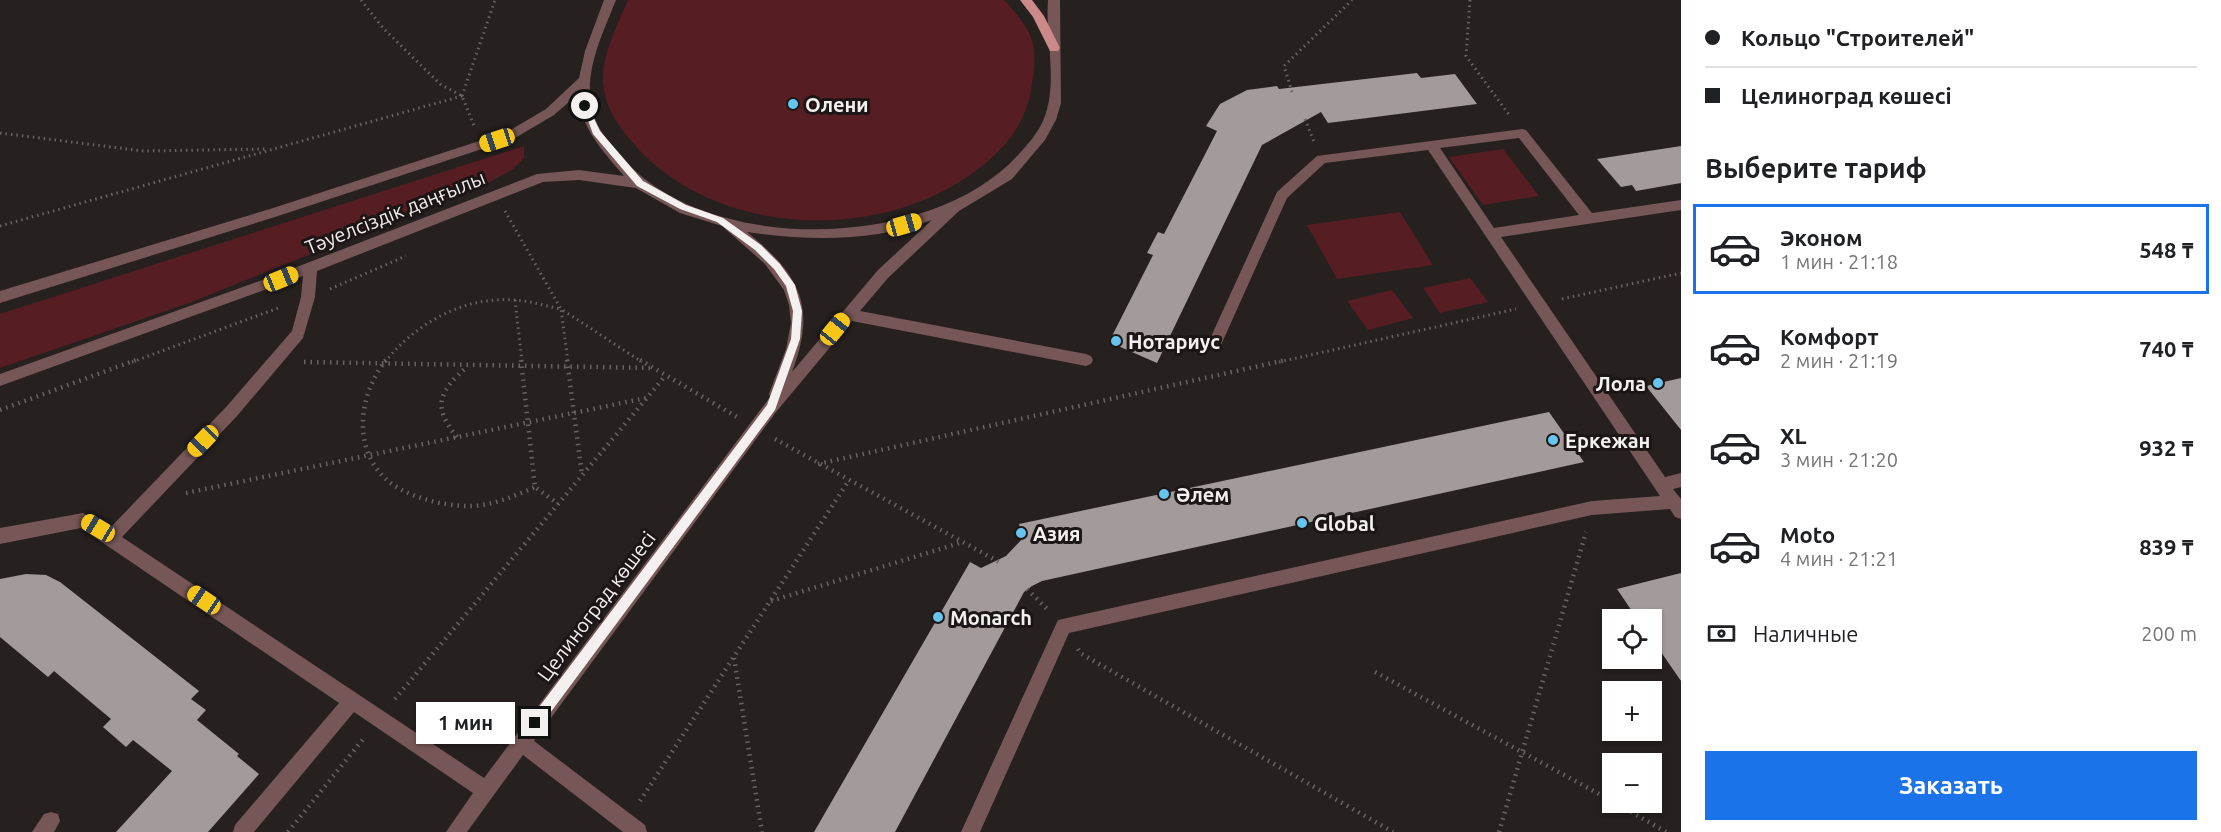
<!DOCTYPE html>
<html lang="ru">
<meta charset="utf-8">
<style>
:root{--surface:#fff;--page:#f6f6f6;--text:#202124;--muted:#757577;--line:#e0e0e0;--accent:#1a73e8}
body{margin:0;font-family:Ubuntu,sans-serif;background:var(--page);color:var(--text);height:100vh;display:flex;flex-direction:column;font-size:22px;white-space:nowrap}
*{box-sizing:border-box;margin:0}
p{font-size:20px;color:var(--muted)}
.icon{flex:none;width:33px;height:33px;fill:none;stroke:currentColor;stroke-width:2;stroke-linecap:round;stroke-linejoin:round}
.map{position:relative;flex:1;overflow:hidden}
.sheet{display:flex;flex-direction:column;background:var(--surface);width:540px}
.sheet>*{flex:none}
.hud{display:grid;align-content:center;height:132px;padding:0 24px;background:var(--surface)}
.tools{position:absolute;left:1602px;top:609px;display:grid;gap:12px}
.tools a{display:grid;place-items:center;width:60px;height:60px;border-radius:0px;background:var(--surface);box-shadow:0 2px 4px #0004;font-size:30px}
.end{position:absolute;width:27px;height:27px;margin:-14px;border:8px solid #f5f0f0;background:#111;box-shadow:0 0 0 3px #111}
.from{border-radius:50%}
.bubble{position:absolute;height:42px;border-radius:0px;background:var(--surface);box-shadow:0 2px 4px #0004;font-size:20px;font-weight:700;line-height:42px;text-align:center}
.car{position:absolute;width:18px;height:36px;margin:-18px -9px;border-radius:8px;box-shadow:0 0 4px 2px #0007;background:linear-gradient(#f5c518 24%,#345 0 40%,#f5c518 0 76%,#345 0 86%,#f5c518 0)}
.hud b{display:flex;align-items:center;gap:21px;height:57px;font-size:22px}
.hud b+b{border-top:2px solid var(--line)}
.hud i{width:15px;height:15px;background:var(--text)}
ul{padding:0;list-style:none}
li{display:flex;align-items:center;gap:18px;height:90px;margin:0 12px 9px;padding:0 12px;border:3px solid transparent;border-radius:0px}
li div{flex:1}
li b{display:block;font-size:22px}
li em{font-style:normal;font-weight:700}
li.active{border-color:var(--accent)}
li>.icon{width:54px;height:54px;stroke-width:1.5}
h2{padding:0 24px;font-size:27px;line-height:72px}
.pay{display:flex;align-items:center;gap:15px;height:66px;padding:0 24px;font-size:22px}
.pay p{margin-inline-start:auto}
.primary-button{display:flex;gap:12px;margin-top:auto;padding:12px 24px}
.primary-button a{flex:1;height:69px;border-radius:0px;background:var(--accent);color:#fff;font-size:24px;font-weight:700;line-height:69px;text-align:center}
main{display:flex;flex:1;min-height:0}
.map>svg:first-child{display:block}
.green{fill:#561e23}
.building{fill:#a39a9a}
.lines{fill:none;stroke-linecap:round;stroke-linejoin:round}
.path-far1{stroke:#696463;stroke-width:3;stroke-dasharray:1.5 4;stroke-linecap:butt}
.path{stroke:#696463;stroke-width:4.5;stroke-dasharray:1.5 5;stroke-linecap:butt}
.minor{fill:#765656;fill-rule:evenodd}
.major{fill:#cb898a;fill-rule:evenodd}
.route{fill:#f5f0f0}
.poi-dot{fill:#65c5ee;stroke:#1d1616;stroke-width:2}
.labels{text-anchor:middle;dominant-baseline:central;stroke-width:6;stroke-linejoin:round;paint-order:stroke}
.poi-label{font-size:20px;font-weight:bold;fill:#f5f0f0;stroke:#1d1616;text-anchor:start}
.street-label{font-size:20px;fill:#f5f0f0;stroke:#1d1616}
</style>
<main>
<div class="map">
<svg width="1681" height="832" viewBox="0 0 1681 832">
<rect width="100%" height="100%" fill="#26201f"/>
<!-- green -->
<path class="green" d="M628 0H1004C1035 34 1039 44 1031 90 1025 125 1004 150 977 170 879 244 714 238 632 142 616 123 603 104 603 77 604 50 618 24 628 0Z
M524 146V158L513 169 492 181 189 303 0 368V314Z
M1503 149 1539 196 1483 205 1449 157Z
M1400 212 1433 265 1337 279 1307 225Z
M1470 278 1488 302 1440 313 1423 288Z
M1392 290 1413 318 1368 330 1347 301Z"/>
<!-- building -->
<path class="building" d="M1417 73 1421 78 1455 74 1477 104 1328 123 1321 112 1262 145 1157 363 1109 342 1153 255 1147 253 1158 232 1164 234 1217 131 1206 126 1220 104 1247 90 1277 86 1279 89Z
M1681 146V183L1636 191 1632 185 1621 187 1597 159Z
M1681 378V430L1646 386Z
M1549 412 1584 462 1042 581 1032 586 1024 592 895 832H814L970 562 981 568 1006 556 1023 538 1019 524Z
M1681 573V681L1652 639V620H1638L1617 589Z
M26 574 46 575 60 582 199 691 191 699 206 710 197 720 239 754 237 756 259 774 208 832H116L172 771 133 740 126 747 103 727 111 719 54 671 48 677 0 637V579Z"/>
<g class="lines">
<!-- path-far1 -->
<path class="path-far1" d="M361 0 383 28 440 84 462 96 475 128
M1470 0 1466 56 1510 116
M1292 92 1284 66 1352 0
M462 96 495 0
M1305 119 1314 142
M0 133 143 151 265 149
M505 211 561 309 642 362
M0 226 462 96
M330 289 406 256
M1562 299 1681 273
M515 300 522 362
M132 362 281 307
M385 362C416 323 464 296 515 300 530 301 546 306 561 309L568 362
M1279 362 1516 309"/>
<!-- path -->
<path class="path" d="M386 360C361 391 352 442 381 474 400 496 441 506 469 506 492 506 515 496 535 487
M521 360 535 487 558 504
M567 360 582 475
M640 360 737 417
M304 362 651 368
M0 410 136 360
M457 437C431 406 440 390 468 366
M775 439 1001 563
M818 464 1286 360
M186 493 646 398
M1027 589 1048 610
M771 601 963 542
M1078 649 1080 653 1393 832
M734 658 762 832
M1375 672 1612 801
M395 699 666 375
M640 801 849 480
M1614 802 1666 832
M288 832 364 738
M1499 832 1586 532"/>
<!-- minor -->
<path class="minor" d="M604 0H616C603 33 585 68 591 105 595 128 611 145 626 162 714 256 934 250 1019 154 1028 144 1037 134 1043 121 1059 84 1045 39 1048 0H1060L1061 103 1056 120 1045 140 1012 179 959 211 888 278 860 311 1086 354 1091 356 1093 360 1091 364 1086 366 852 321 776 412 534 741 645 825 647 832H623L523 755 467 832H446L473 793 354 712 254 832H233L235 825 339 703 81 528 0 544V528L83 513 109 529 227 406 292 331 301 297 303 276 0 386V374L276 275 537 174 579 170 624 176C603 151 581 129 578 94L554 115 515 138 278 216 0 303V291L270 209 507 132 546 109 579 78 585 51ZM579 180 636 188 680 213 722 226 765 264 784 290 789 305 791 323 786 349 769 394 770 397 484 778 122 537 237 416 303 338 315 297 317 271 543 182ZM932 220 878 270 792 372C817 306 800 275 747 232 810 241 872 242 932 220Z
M1522 129 1526 130 1592 213 1681 200V210L1501 237 1665 477 1681 473V487L1673 489 1681 499V519L1675 517 1670 509 1592 515 1069 633 980 832H961L1058 620 1592 501 1660 496 1428 150 1325 163 1287 198 1221 345H1211L1209 341 1277 192 1317 156ZM1519 138 1579 215 1494 228 1440 148Z
M51 812 58 814 60 821 54 832H32L44 814Z"/>
<!-- major -->
<path class="major" d="M1020 0H1032L1044 16 1060 48 1058 51H1050L1033 17Z"/>
</g>
<!-- route -->
<path class="route" d="M582 104H587L600 131 643 181 686 205 723 218 761 245 780 264 795 285 802 311 800 339 775 410 539 728 535 729 530 728V719L767 405 791 339 793 311 786 286 774 269 755 250 717 222 680 209 637 186 593 134Z"/>
<!-- markers -->
<g class="poi-dot">
<circle cx="793" cy="104" r="6"/>
<circle cx="1116" cy="341" r="6"/>
<circle cx="1658" cy="383" r="6"/>
<circle cx="1553" cy="440" r="6"/>
<circle cx="1164" cy="494" r="6"/>
<circle cx="1302" cy="523" r="6"/>
<circle cx="1021" cy="533" r="6"/>
<circle cx="938" cy="617" r="6"/>
</g>
<g class="labels">
<!-- poi labels -->
<g class="poi-label">
<text x="805" y="104">Олени</text>
<text x="1128" y="341">Нотариус</text>
<text x="1646" y="383" text-anchor="end">Лола</text>
<text x="1565" y="440">Еркежан</text>
<text x="1176" y="494">Әлем</text>
<text x="1314" y="523">Global</text>
<text x="1033" y="533">Азия</text>
<text x="950" y="617">Monarch</text>
</g>
<!-- street labels -->
<g class="street-label">
<text transform="translate(395 212) rotate(-22)">Тәуелсіздік даңғылы</text>
<text transform="translate(596 606) rotate(-53)">Целиноград көшесі</text>
</g>
</g>
</svg>
<div class="tools">
<a><svg class="icon" aria-label="locate" viewBox="0 0 24 24"><circle cx="12" cy="12" r="6"/><path d="M12 2v4M12 18v4M2 12h4M18 12h4"/></svg></a>
<a>+</a>
<a>−</a>
</div>
<i class="end from" style="left:585px;top:106px"></i>
<i class="end" style="left:535px;top:723px"></i>
<div class="bubble" style="left:416px;top:702px;width:99px">1 мин</div>
<i class="car" style="left:497px;top:140px;rotate:252deg"></i>
<i class="car" style="left:904px;top:225px;rotate:74deg"></i>
<i class="car" style="left:281px;top:279px;rotate:68deg"></i>
<i class="car" style="left:835px;top:329px;rotate:39deg"></i>
<i class="car" style="left:203px;top:441px;rotate:224deg"></i>
<i class="car" style="left:98px;top:528px;rotate:301deg"></i>
<i class="car" style="left:204px;top:600px;rotate:304deg"></i>
</div>
<section class="sheet">
<div class="hud">
<b><i class="from"></i>Кольцо &quot;Строителей&quot;</b>
<b><i></i>Целиноград көшесі</b>
</div>
<h2>Выберите тариф</h2>
<ul>
<li class="active"><svg class="icon" aria-label="car" viewBox="0 0 24 24"><path d="M5 17H2v-5l4-1 3-4h7l3 4 3 1v5h-3M9 17h6M6 11h13"/><circle cx="7" cy="17" r="2"/><circle cx="17" cy="17" r="2"/></svg><div><b>Эконом</b><p>1 мин · 21:18</p></div><em>548 ₸</em></li>
<li><svg class="icon" aria-label="car" viewBox="0 0 24 24"><path d="M5 17H2v-5l4-1 3-4h7l3 4 3 1v5h-3M9 17h6M6 11h13"/><circle cx="7" cy="17" r="2"/><circle cx="17" cy="17" r="2"/></svg><div><b>Комфорт</b><p>2 мин · 21:19</p></div><em>740 ₸</em></li>
<li><svg class="icon" aria-label="car" viewBox="0 0 24 24"><path d="M5 17H2v-5l4-1 3-4h7l3 4 3 1v5h-3M9 17h6M6 11h13"/><circle cx="7" cy="17" r="2"/><circle cx="17" cy="17" r="2"/></svg><div><b>XL</b><p>3 мин · 21:20</p></div><em>932 ₸</em></li>
<li><svg class="icon" aria-label="car" viewBox="0 0 24 24"><path d="M5 17H2v-5l4-1 3-4h7l3 4 3 1v5h-3M9 17h6M6 11h13"/><circle cx="7" cy="17" r="2"/><circle cx="17" cy="17" r="2"/></svg><div><b>Moto</b><p>4 мин · 21:21</p></div><em>839 ₸</em></li>
</ul>
<div class="pay"><svg class="icon" aria-label="cash" viewBox="0 0 24 24"><path d="M3 7h18v10H3z"/><circle cx="12" cy="12" r="2"/></svg>Наличные<p>200 m</p></div>
<div class="primary-button"><a>Заказать</a></div>
</section>
</main>
